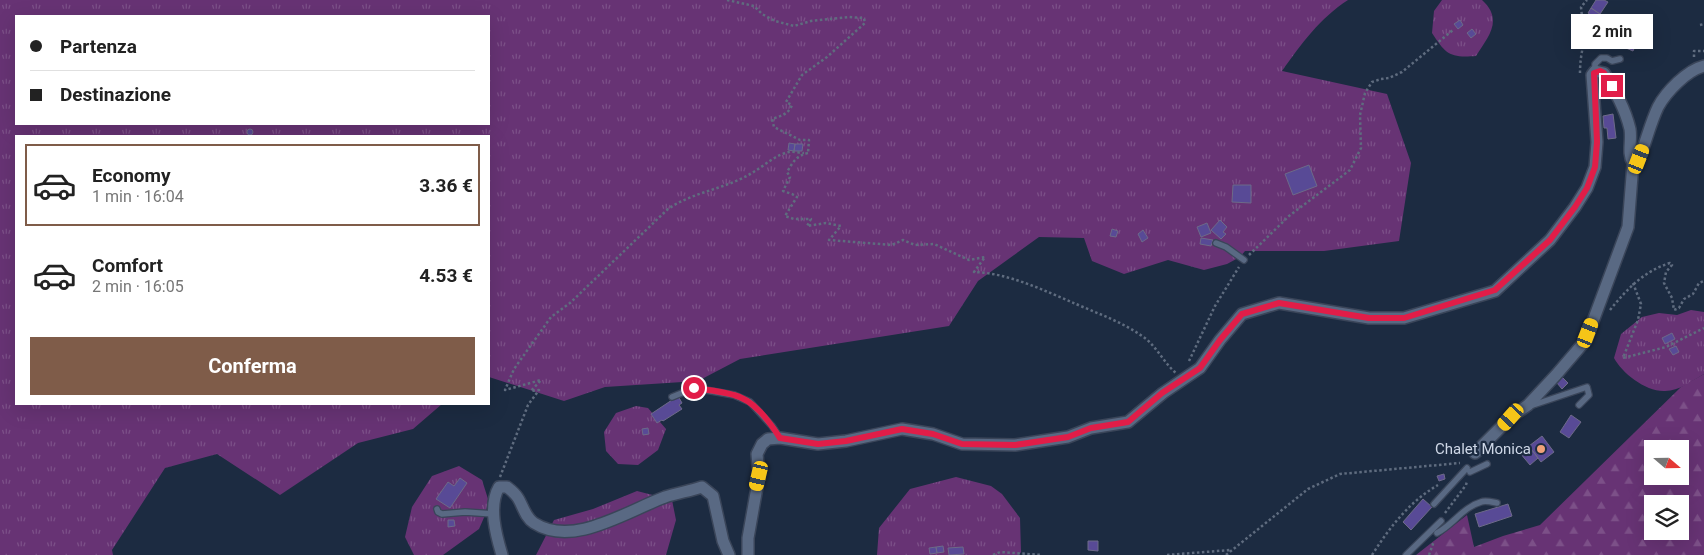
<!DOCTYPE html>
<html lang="it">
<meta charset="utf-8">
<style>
:root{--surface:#fff;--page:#f6f6f6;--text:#222;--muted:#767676;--line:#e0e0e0;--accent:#7f5c49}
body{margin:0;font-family:Roboto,sans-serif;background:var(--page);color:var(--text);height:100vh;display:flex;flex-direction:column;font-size:19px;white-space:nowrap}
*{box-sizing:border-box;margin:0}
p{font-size:16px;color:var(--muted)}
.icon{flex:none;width:28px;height:28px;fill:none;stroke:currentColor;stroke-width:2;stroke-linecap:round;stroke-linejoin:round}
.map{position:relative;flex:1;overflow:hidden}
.panel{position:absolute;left:15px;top:135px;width:475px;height:270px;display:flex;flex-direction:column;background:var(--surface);border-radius:0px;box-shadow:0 5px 20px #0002}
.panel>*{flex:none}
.top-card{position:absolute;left:15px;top:15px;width:475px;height:110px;border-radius:0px;box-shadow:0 5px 20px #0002;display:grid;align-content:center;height:110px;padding:0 15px;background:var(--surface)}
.needle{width:32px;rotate:110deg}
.buttons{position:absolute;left:1644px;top:440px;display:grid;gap:10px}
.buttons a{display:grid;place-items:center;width:45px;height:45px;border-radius:0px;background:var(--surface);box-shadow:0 5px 20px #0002;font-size:25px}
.end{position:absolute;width:22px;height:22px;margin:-11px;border:6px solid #e11d48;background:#fff;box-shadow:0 0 0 2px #fff}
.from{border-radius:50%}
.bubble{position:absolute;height:35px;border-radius:0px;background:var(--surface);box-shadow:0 5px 20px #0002;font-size:16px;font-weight:700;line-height:35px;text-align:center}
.car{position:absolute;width:15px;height:30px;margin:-15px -8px;border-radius:6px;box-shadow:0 0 4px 1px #0007;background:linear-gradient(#f5c518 24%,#345 0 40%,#f5c518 0 76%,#345 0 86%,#f5c518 0)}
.top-card b{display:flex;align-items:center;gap:18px;height:48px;font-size:19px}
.top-card b+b{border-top:1px solid var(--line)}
.top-card i{width:12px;height:12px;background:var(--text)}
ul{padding:9px 0 0;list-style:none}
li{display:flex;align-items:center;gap:15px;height:82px;margin:0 10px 8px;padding:0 5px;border:2px solid transparent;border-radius:0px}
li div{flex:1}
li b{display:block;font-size:19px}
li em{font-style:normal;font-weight:700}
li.active{border-color:var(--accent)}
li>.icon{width:45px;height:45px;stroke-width:1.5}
.button{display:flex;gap:10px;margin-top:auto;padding:10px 15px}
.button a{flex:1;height:58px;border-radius:0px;background:var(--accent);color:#fff;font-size:20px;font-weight:700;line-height:58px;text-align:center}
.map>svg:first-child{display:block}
.grass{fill:url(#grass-tufts);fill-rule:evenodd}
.forest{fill:url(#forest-firs);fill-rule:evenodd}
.building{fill:#584a96;stroke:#6d6a88}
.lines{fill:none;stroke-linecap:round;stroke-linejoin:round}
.service-casing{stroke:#3a4559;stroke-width:8}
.minor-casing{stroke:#3a4559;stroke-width:14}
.path{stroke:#5f6c7f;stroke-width:2.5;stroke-dasharray:2.5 2.5;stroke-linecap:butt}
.service{stroke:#596983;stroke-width:5.5}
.minor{stroke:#596983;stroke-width:11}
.route{stroke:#e11d48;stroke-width:6}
.poi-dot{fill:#f0a279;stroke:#1c2b41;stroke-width:2}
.labels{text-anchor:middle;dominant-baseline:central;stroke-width:4.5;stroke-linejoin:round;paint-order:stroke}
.poi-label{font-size:15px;fill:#ced7e6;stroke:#1c2b41;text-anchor:end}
</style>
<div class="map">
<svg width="1704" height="555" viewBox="0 0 1704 555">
<defs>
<pattern id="grass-tufts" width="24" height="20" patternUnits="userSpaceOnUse" patternTransform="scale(1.25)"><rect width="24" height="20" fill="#673374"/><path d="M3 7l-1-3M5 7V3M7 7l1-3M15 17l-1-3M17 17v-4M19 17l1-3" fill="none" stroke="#7c5088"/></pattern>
<pattern id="forest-firs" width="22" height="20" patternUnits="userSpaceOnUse" patternTransform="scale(1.25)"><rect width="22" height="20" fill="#673374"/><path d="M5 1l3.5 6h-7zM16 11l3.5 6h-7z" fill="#7c5088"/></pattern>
</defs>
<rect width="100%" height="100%" fill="#1c2b41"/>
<!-- grass -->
<path class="grass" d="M0 0H1348C1319 19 1302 43 1282 71L1387 94 1411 163 1399 241 1324 251H1245L1240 257 1227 264 1204 270 1168 260 1124 274 1092 261 1084 238 1039 237 978 281 949 326 740 359 698 381 605 387 564 401 489 377V136H16V404H442L413 429 358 443 280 495 217 454 165 468 112 550 113 555H0ZM16 16H489V124H16Z
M1442 0H1482C1504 20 1488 37 1476 56 1449 58 1446 54 1432 33L1434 11Z
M1691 310 1704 312V374C1692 381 1679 391 1665 391 1646 392 1622 373 1614 358L1621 334 1642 317 1659 313 1677 315Z
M636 406 648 408 666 429 658 450 638 465 618 464 606 451 604 432 616 413Z
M459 466 482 480 488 499 486 513 479 529 443 555H414L405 537 412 507 432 476Z
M956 477 991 486 1002 494 1020 518 1021 552 1019 555H877L879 528 910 489Z
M637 491 672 500 676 520 666 555H536L554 520 593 509Z"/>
<!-- forest -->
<path class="forest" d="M1704 374V555H1416L1467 515 1474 547 1503 536 1540 525 1681 387ZM1652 449H1680V476H1652ZM1652 504H1680V531H1652Z"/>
<!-- building -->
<path class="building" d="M1596 0H1604L1608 2 1600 14 1591 8Z
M1591 8 1600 14 1597 19 1588 13Z
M1460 20 1463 25 1458 29 1454 24Z
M1627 24 1642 30 1633 51 1619 45Z
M1472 29 1476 34 1471 38 1467 33Z
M1613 114 1616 138 1608 139 1607 128H1604L1603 116Z
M247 132a3 3 0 1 1 6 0a3 3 0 1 1-6 0Z
M789 143 795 144 794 151 788 150Z
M795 144H803L802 151H794Z
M1309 165 1317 186 1293 195 1285 174Z
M1233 185H1251V203L1232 202Z
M1220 220 1227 227 1223 232 1226 234 1221 239 1211 230Z
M1207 223 1211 233 1201 237 1197 227Z
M1112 229 1118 231 1116 237 1110 236Z
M1143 230 1148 238 1142 242 1138 234Z
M1201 238 1213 240 1211 246 1200 244Z
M1672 333 1675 339 1665 344 1662 338Z
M1676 346 1679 352 1673 355 1669 349Z
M1562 377 1568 383 1562 389 1557 383Z
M678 396 682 403 679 405 682 409 663 421 662 420 657 423 651 414Z
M1571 415 1581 422 1569 438 1560 432Z
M648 428 649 434 643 435 642 429Z
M1542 436 1554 452 1541 462 1529 446Z
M1529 446 1538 458 1530 465 1520 453Z
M1444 474 1445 479 1439 481 1437 476Z
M460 478 467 483 450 508 436 499 448 482 454 486Z
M1423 499 1432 507 1411 530 1403 522Z
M1508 504 1512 516 1479 527 1475 514Z
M448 520H454L455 526 448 527Z
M1088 541H1098V551L1088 550Z
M943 546 944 552 937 553 936 547Z
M936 547 937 553 930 554 929 548Z
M963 547 964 554 949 555 948 548Z"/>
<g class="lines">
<defs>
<path id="service" d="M1595 71V64L1601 58H1607L1612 61 1620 59
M1216 243 1226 247 1244 260
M672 397 694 388 734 395 750 402 772 426 780 438
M1530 406 1587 387 1589 395 1579 405
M1470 472 1487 464
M1434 504 1467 468
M437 509 438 512 442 514 465 512 494 514
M1437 533C1453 525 1463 507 1481 502 1485 500 1492 502 1497 503
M1406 555 1441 521"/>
<path id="minor" d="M1633 163 1639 159C1646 142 1650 124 1658 107 1666 92 1687 70 1704 66
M502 555C496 535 488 506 499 487H507C511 490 515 493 518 498 523 506 525 517 534 523 573 548 627 511 665 497 677 493 690 491 702 487L713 496 723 541 729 555
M748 555V538L759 476 757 454 762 444 768 439 780 438 818 444 846 441 902 429 933 434 962 444 1015 445 1068 437 1091 428 1128 422 1163 393 1200 368 1220 340 1242 314 1279 303 1369 318H1404L1495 291 1550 240 1575 207 1587 188 1595 167 1597 142 1592 75 1595 71 1604 73C1615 91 1625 108 1630 129 1632 141 1627 153 1633 163L1628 227 1586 340 1556 375 1528 405 1511 417 1475 453"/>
</defs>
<!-- service casing -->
<use href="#service" class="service-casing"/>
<!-- minor casing -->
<use href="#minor" class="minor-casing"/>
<!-- path -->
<path class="path" d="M727 0 754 6 762 14 775 21 794 26 811 21 849 17 864 18 865 23 827 57 802 75 786 102 792 105C788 115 780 116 772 119L774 127 800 140H809L808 153
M1700 25 1704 24
M1694 57V51H1704
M1580 73C1580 55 1584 39 1591 22L1582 16 1581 7 1587 0
M808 153C796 156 793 162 787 172L790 177 783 191 792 194 797 197 785 216 794 219H811L807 226 826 223 841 226 829 240 892 245 903 240 915 245 934 244 969 260 985 257 974 272C1009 273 1045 291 1076 304 1099 314 1122 322 1142 336 1156 345 1163 362 1176 373
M1249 255 1289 216 1350 170 1361 148 1360 115 1365 93 1372 82 1381 79 1389 78 1402 72 1453 30
M1633 283 1641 304 1638 320 1623 358 1666 347 1704 328
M1610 310C1627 289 1644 271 1670 263L1672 265 1666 272 1664 283 1672 298 1674 310 1679 308 1684 299 1693 294 1699 283 1704 281
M1189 361 1215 306 1239 267
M500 477 528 405 539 390 531 391 541 380 505 390 514 369 551 317 570 303 668 209C694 191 728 189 755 171 765 165 777 154 789 152 793 151 799 153 804 153
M1445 513 1466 485 1467 481
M993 555 1000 552 1042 555
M1167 555 1230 550
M1226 555 1308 489 1340 474 1460 463
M1372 555C1390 527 1409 502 1438 485
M1429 555 1434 541"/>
<!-- service -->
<use href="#service" class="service"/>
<!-- minor -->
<use href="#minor" class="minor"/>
</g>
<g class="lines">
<!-- route -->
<path class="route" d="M694 388C707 390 721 391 734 395 754 400 769 421 780 438L818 444 846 441 902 429 933 434 962 444 1015 445 1068 437 1091 428 1128 422 1162 393 1200 368 1220 340 1242 314 1279 303 1369 318H1404L1495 290 1550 240 1575 207 1587 188 1595 167 1597 142 1594 73 1600 71 1604 73 1612 86"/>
</g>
<!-- markers -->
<circle class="poi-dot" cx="1541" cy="449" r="5"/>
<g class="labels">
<!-- poi labels -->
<g class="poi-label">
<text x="1531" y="449">Chalet Monica</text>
</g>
</g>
</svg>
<div class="buttons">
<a><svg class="needle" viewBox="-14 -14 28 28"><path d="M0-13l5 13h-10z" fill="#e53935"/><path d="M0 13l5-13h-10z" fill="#767676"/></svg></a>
<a><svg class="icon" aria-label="layers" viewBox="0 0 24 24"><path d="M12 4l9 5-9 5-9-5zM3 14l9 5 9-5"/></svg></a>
</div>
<i class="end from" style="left:694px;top:388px"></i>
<i class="end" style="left:1612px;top:86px"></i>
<div class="bubble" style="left:1571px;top:14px;width:82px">2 min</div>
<i class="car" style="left:1639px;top:159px;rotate:21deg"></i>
<i class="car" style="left:1588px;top:333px;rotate:21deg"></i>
<i class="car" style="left:1511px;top:417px;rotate:222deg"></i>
<i class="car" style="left:759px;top:476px;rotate:193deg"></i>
<div class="top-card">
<b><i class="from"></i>Partenza</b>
<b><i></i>Destinazione</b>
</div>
<section class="panel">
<ul>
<li class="active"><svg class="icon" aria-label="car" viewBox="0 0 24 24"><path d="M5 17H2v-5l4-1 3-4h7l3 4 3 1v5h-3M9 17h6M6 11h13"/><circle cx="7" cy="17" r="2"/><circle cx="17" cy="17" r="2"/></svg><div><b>Economy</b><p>1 min · 16:04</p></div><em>3.36 €</em></li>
<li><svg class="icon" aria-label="car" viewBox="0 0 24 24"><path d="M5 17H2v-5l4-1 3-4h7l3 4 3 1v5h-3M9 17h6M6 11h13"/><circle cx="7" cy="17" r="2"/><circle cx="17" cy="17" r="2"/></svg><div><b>Comfort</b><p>2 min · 16:05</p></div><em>4.53 €</em></li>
</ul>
<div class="button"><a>Conferma</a></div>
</section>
</div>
